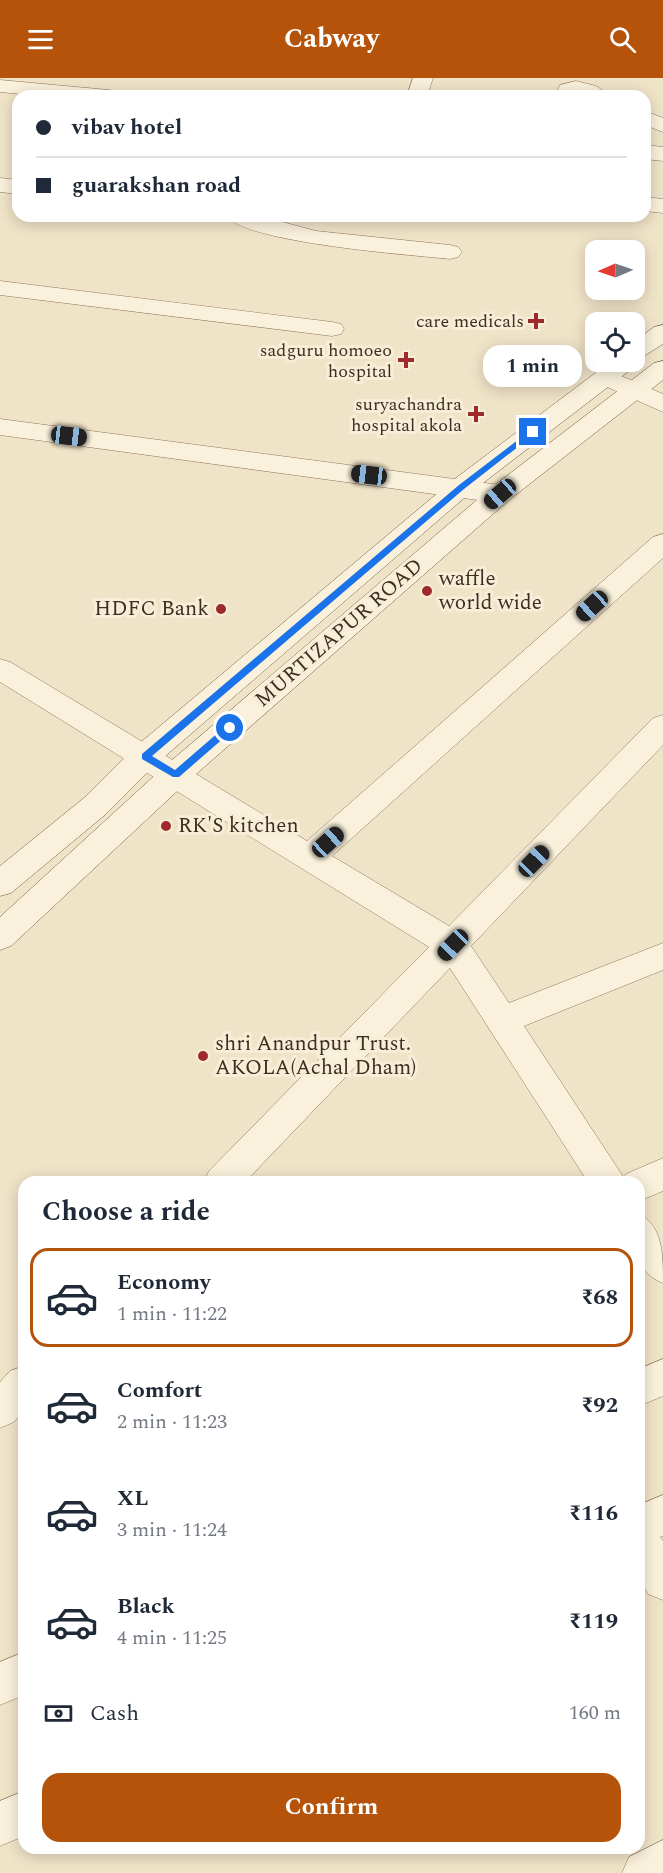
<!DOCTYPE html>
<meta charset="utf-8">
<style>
:root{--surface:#fff;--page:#f6f6f7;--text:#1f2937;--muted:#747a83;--line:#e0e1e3;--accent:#b45309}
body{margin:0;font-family:Spectral,serif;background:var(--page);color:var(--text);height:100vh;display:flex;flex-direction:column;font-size:22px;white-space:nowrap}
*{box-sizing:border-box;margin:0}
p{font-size:20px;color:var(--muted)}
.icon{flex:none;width:33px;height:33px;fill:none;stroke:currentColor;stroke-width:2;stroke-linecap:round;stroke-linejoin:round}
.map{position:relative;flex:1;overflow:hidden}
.sheet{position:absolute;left:18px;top:1098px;width:627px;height:678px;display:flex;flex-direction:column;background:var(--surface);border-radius:18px;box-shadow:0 3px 15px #0003}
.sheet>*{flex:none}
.top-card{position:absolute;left:12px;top:12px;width:639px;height:132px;border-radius:18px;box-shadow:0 3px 15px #0003;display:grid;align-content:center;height:132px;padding:0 24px;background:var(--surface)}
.needle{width:39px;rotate:268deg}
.fabs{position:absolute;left:585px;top:162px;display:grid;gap:12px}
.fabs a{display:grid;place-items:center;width:60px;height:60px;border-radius:12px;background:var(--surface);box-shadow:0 3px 15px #0003;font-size:30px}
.end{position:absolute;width:27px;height:27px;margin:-14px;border:8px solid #1a73e8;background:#fff;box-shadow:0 0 0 3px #fff}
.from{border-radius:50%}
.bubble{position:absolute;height:42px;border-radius:18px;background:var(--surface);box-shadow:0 3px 15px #0003;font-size:20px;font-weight:700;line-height:42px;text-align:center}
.car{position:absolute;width:18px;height:36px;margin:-18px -9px;border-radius:8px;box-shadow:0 0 4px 2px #0007;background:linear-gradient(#222 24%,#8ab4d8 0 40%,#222 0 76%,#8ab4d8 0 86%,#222 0)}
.top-card b{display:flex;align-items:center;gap:21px;height:57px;font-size:22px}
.top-card b+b{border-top:2px solid var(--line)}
.top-card i{width:15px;height:15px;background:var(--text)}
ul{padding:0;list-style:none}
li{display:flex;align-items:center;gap:18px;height:99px;margin:0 12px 9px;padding:0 12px;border:3px solid transparent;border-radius:18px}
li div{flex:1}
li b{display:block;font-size:22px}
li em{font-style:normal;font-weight:700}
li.on{border-color:var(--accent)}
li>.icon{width:54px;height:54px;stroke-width:1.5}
h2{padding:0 24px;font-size:27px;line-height:72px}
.pay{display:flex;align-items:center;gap:15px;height:66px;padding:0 24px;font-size:22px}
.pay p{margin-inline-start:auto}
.primary-button{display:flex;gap:12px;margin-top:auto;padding:12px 24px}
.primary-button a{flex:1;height:69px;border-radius:18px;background:var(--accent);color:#fff;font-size:24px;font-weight:700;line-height:69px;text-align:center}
header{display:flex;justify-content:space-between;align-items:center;height:78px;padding:0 24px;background:var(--accent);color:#fff;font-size:27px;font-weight:700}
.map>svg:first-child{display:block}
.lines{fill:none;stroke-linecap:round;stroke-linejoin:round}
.street-casing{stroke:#8d765c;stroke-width:1}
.secondary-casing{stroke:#6f573f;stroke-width:1}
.street{fill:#faf1dc;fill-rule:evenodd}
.secondary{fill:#faf1dc;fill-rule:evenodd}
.route{fill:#1a73e8}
.poi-dot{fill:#9e2a2b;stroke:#f7eed8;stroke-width:2}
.labels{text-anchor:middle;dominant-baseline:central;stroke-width:6;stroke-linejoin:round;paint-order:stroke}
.far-poi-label{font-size:18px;fill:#3d2e20;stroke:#f7eed8;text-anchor:end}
.poi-label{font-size:21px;fill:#3d2e20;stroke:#f7eed8;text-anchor:start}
.street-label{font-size:21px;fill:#3d2e20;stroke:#f7eed8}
</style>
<header><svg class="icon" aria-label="menu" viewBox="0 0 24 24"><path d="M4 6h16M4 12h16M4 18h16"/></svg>Cabway<svg class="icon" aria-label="search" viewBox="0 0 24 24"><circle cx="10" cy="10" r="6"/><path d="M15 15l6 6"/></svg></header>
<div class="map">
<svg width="663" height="1795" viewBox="0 0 663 1795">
<rect width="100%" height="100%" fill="#f0e4c8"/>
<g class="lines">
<defs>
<path id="street" d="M413 0H433L427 18H407Z
M0 2 109 12 116 14 119 18H41L0 14Z
M576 3 596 8 611 18H585L576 15 575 18H555L560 7Z
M645 33 663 40V54L645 47Z
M645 67 663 69V83L645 81Z
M0 100 18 102V116L0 114Z
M645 119 663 121V135L645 133Z
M227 138H260L316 153 450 167 458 169 462 174 458 179 450 181C413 177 245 165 227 138Z
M0 203 332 244 341 246 344 251 341 256 332 258 0 217Z
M605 291 663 316V334L596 304 593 299 596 294Z
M0 341 500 407 509 410 513 416 509 422 500 425 0 357Z
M663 456V480L332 778 449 848 653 640 663 637V667L471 868 509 925 663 865V892L524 948 624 1100 626 1096 663 1080V1113L639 1123V1104H588L450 890 245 1104H204L209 1093 429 869 0 604V581L10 584 307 763 653 459Z
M639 1136C663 1148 663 1176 663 1205 631 1193 639 1164 639 1136Z
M663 1281V1318L639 1328V1291Z
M24 1288V1333L14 1344 0 1350V1304L10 1293Z
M663 1417V1458L660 1459 663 1463V1522L648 1516 639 1500V1427Z
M24 1574V1617L0 1627V1584Z
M24 1713V1758L0 1768V1723Z
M663 1762V1795H622L629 1779Z"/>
<path id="secondary" d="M663 247V266L636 283 634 289 470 415 156 686 106 736 11 815 0 818V788L84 720 134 670 452 403 610 284H634V264L654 249Z
M663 283V302L509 422 187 704 11 868 0 872V839L165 688 491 410 654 285Z"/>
</defs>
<!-- street casing -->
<use href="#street" class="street-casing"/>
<!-- secondary casing -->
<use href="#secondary" class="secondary-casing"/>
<!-- street -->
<use href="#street" class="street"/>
<!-- secondary -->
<use href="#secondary" class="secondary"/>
</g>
<!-- route -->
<path class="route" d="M531 352 537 354 464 411 152 678 175 692 227 647H233V652L179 699H173L142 681V676L459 407Z"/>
<!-- markers -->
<g class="poi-dot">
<path d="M533 234h6v6h6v6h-6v6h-6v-6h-6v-6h6z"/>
<path d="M403 273h6v6h6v6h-6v6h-6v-6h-6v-6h6z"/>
<path d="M473 327h6v6h6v6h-6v6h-6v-6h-6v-6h6z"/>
<circle cx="427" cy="513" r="6"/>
<circle cx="221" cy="531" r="6"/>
<circle cx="166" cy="748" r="6"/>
<circle cx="203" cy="978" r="6"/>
</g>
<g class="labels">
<!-- far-poi labels -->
<g class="far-poi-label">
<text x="524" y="243">care medicals</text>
<text x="392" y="272">sadguru homoeo<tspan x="392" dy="21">hospital</tspan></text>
<text x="462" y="326">suryachandra<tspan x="462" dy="21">hospital akola</tspan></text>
</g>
<!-- poi labels -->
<g class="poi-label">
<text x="439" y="501">waffle<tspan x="439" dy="24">world wide</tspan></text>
<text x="209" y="531" text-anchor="end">HDFC Bank</text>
<text x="178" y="748">RK'S kitchen</text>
<text x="215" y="966">shri Anandpur Trust.<tspan x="215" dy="24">AKOLA(Achal Dham)</tspan></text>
</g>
<!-- street labels -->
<g class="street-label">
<text transform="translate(339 555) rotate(-41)">MURTIZAPUR ROAD</text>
</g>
</g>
</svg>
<div class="fabs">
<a><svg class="needle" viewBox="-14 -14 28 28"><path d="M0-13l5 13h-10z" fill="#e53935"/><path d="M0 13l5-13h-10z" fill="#747a83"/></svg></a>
<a><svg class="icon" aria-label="locate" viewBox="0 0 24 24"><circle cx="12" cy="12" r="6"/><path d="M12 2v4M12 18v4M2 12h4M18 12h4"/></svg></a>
</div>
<i class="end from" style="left:230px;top:650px"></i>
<i class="end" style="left:533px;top:354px"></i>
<div class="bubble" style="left:483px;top:267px;width:99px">1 min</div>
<i class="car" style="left:69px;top:358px;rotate:97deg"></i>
<i class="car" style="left:369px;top:397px;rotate:277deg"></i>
<i class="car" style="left:500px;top:416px;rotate:229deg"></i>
<i class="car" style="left:592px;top:528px;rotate:228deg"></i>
<i class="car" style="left:328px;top:764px;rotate:48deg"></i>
<i class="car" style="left:534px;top:783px;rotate:44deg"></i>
<i class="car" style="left:453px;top:867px;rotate:224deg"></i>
<div class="top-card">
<b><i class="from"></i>vibav hotel</b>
<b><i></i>guarakshan road</b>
</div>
<section class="sheet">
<h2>Choose a ride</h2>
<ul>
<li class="on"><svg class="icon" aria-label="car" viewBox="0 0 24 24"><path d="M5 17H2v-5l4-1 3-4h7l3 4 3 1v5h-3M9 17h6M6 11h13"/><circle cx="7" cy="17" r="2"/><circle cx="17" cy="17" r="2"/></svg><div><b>Economy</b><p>1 min · 11:22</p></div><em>₹68</em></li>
<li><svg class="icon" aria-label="car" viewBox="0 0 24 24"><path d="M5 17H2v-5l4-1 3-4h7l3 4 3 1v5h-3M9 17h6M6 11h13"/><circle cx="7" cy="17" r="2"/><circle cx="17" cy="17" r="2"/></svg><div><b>Comfort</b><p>2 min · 11:23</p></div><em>₹92</em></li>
<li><svg class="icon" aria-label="car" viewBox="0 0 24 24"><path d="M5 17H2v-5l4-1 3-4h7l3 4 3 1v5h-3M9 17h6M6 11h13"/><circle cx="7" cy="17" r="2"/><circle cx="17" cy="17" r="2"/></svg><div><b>XL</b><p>3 min · 11:24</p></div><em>₹116</em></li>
<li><svg class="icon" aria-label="car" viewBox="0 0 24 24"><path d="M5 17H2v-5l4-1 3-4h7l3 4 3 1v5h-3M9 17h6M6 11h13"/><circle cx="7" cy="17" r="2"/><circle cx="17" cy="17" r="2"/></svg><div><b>Black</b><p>4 min · 11:25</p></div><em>₹119</em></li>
</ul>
<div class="pay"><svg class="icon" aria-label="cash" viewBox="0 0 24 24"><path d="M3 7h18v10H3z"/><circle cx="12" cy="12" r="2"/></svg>Cash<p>160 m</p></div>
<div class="primary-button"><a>Confirm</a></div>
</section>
</div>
